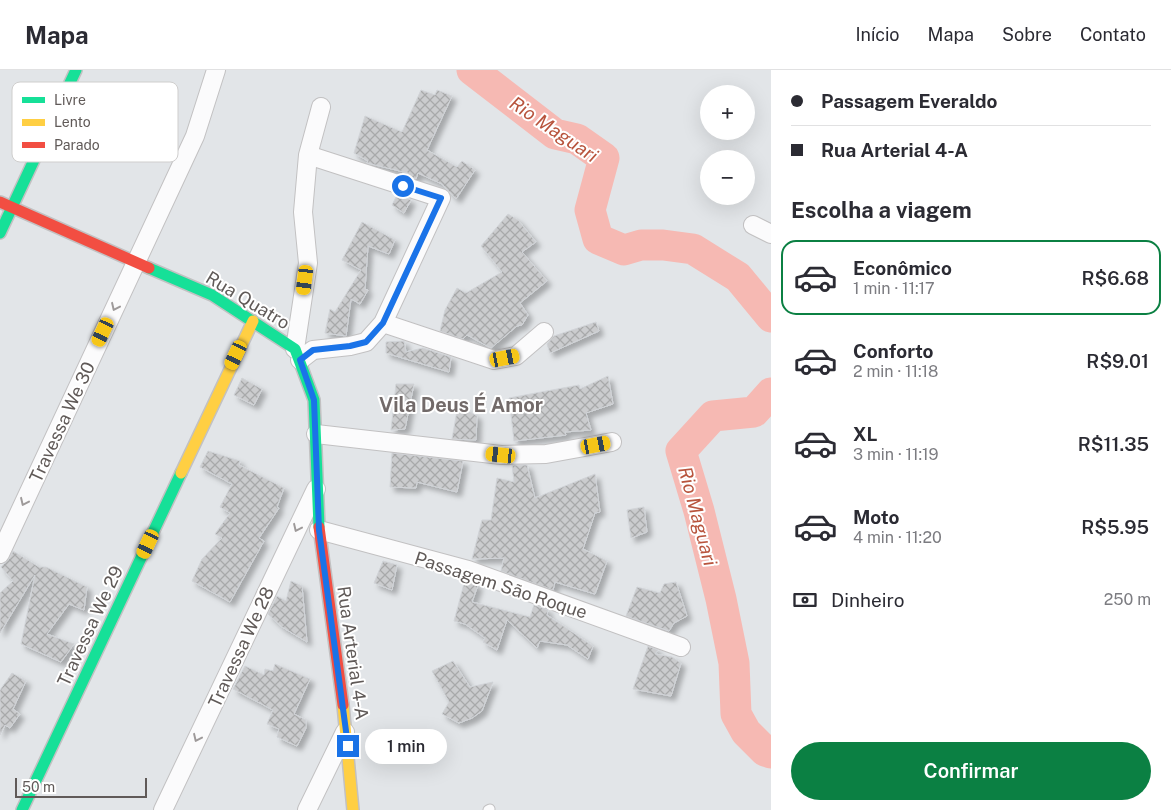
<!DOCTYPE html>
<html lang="pt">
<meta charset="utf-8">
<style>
:root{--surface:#fff;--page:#f2f2f3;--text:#2b2b33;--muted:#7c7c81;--line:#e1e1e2;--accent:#0b8043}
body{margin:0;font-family:"Public Sans",sans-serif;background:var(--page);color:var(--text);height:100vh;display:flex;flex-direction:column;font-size:19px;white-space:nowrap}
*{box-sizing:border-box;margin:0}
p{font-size:16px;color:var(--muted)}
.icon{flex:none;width:28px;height:28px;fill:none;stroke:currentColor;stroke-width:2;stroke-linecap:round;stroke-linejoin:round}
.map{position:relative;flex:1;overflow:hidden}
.details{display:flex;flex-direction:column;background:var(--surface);width:400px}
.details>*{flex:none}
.hud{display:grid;align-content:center;height:110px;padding:0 20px;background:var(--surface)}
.controls{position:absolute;left:700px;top:15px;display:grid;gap:10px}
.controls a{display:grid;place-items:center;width:55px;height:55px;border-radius:50%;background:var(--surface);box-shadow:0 5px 20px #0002;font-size:25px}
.scale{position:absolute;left:15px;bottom:12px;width:132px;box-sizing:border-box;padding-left:5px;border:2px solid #605a58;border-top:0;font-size:14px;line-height:18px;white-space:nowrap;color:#605a58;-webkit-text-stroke:4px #fff;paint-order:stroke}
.end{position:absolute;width:22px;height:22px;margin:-11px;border:6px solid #1a73e8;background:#fff;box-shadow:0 0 0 2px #fff}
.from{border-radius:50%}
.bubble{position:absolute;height:35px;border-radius:18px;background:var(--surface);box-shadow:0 5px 20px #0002;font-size:16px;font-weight:600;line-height:35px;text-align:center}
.car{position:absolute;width:15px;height:30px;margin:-15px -8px;border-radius:6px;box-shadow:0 0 4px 1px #0007;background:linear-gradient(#f5c518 24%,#345 0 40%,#f5c518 0 76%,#345 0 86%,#f5c518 0)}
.hud b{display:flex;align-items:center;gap:18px;height:48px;font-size:19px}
.hud b+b{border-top:1px solid var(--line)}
.hud i{width:12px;height:12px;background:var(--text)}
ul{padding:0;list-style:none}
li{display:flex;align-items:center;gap:15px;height:75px;margin:0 10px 8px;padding:0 10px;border:2px solid transparent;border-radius:15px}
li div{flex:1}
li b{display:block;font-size:19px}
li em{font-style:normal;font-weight:600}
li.active{border-color:var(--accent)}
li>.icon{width:45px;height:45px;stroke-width:1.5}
h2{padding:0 20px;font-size:22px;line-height:60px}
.pay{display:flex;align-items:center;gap:12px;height:55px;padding:0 20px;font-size:19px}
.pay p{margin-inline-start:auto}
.primary-button{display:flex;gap:10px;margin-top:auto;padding:10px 20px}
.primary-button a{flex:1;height:58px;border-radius:30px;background:var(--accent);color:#fff;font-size:20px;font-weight:600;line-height:58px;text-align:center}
header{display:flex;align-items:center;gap:30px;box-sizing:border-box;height:70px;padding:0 25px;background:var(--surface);border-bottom:1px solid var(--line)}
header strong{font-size:24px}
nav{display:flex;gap:28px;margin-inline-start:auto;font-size:18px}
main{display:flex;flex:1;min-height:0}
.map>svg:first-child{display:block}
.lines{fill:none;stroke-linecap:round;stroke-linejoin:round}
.river{stroke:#f6b9b3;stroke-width:31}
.building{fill:url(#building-cross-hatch);stroke:#d1d4d8;filter:url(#shadow)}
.lane-casing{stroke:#c2c1c2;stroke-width:11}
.street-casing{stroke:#c2c1c2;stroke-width:20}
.fast-casing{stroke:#c2c1c2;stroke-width:14}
.slow-casing{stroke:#c2c1c2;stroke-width:14}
.jam-casing{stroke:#c2c1c2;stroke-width:14}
.lane{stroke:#fbfbfc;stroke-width:9}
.street{stroke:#fbfbfc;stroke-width:18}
.fast{stroke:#16e098;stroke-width:11}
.slow{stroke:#ffcf43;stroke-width:11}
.jam{stroke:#f24e42;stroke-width:11}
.oneway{stroke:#9e9a9a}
.route{stroke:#1a73e8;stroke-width:6}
.labels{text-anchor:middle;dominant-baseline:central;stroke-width:4;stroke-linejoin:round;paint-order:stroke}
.street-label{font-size:18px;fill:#605a58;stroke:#fff}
.water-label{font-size:19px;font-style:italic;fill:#b8543d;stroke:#fff}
.quarter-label{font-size:20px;font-weight:bold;fill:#726a69;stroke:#fff}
.key{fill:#fff;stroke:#cfcecd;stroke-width:1}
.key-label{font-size:14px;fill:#605a58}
</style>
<header>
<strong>Mapa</strong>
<nav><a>Início</a><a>Mapa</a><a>Sobre</a><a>Contato</a></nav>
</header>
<main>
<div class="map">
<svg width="771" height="740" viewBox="0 0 771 740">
<defs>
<pattern id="building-cross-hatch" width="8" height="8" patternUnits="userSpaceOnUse" patternTransform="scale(1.25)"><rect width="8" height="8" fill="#cbccce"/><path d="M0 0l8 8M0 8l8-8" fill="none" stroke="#a8a9aa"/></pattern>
<filter id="shadow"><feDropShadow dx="4.5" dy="4.5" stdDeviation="2.5" flood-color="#0004"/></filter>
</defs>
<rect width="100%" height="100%" fill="#e2e5e8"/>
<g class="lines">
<!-- river -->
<path class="river" d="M472 0 555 64 577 69 604 88 590 140 598 169 624 180 641 175H663L693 179 738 207 771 247
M771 323 754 342 713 346 681 381 699 441 721 529 734 593 736 644 746 662 765 681 771 683"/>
</g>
<!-- building -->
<path class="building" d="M421 20 435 25 437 20 452 26 427 80 457 97 462 91 475 100 456 129 442 114 418 103 416 109 406 106 408 103 367 93 368 91 354 83 365 46 402 62Z
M397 125 411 130 404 143 392 135Z
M508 144 518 150 536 172 522 182 547 211 520 233 528 245 522 255 517 256 491 278 467 265 463 269 440 261 445 240 457 218 466 223 502 202 481 176Z
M362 152 395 170 389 184 368 176 365 219 368 220 360 234 351 229 346 266 325 263 330 239 335 242 361 200 342 190Z
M596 252 599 261 550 283 547 274 554 266Z
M404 271 406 282 423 278 451 287 449 302 386 283V272Z
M608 306 613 334 586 343 591 360 565 362 566 365 514 371 509 328 579 315 580 319Z
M242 308 262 319 254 335 234 325Z
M396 314H414L405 359 391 360Z
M458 335 477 346 476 370 452 369Z
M208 381 240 391 239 395 284 418 277 437 279 438 259 468 264 471 230 532 192 511 202 489 222 468 215 464 230 443 220 437 232 414 200 397Z
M392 383 463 391 457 422 417 412 416 418 390 417Z
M512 395H527L535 428 595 404 600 442 595 443 583 479 607 491 595 524 555 512 553 520 501 501 504 488 472 489 482 450H491L497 408 514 412Z
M644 437 647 462 631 468 627 440Z
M13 481 39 497H46L87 517 84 540 69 534 47 564 74 574 61 592 21 574 35 505 0 563V523L13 511 1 497 9 489Z
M383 491 397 495 392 520 374 513Z
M465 510 478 515 472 532 530 547 534 535 548 540 547 545 593 576 588 589 567 575 540 571 537 578 507 550 497 580 483 572 485 568 465 554 454 551Z
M291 511 302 516 307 572 282 557 268 544 277 526 286 531Z
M676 512 687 546 674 553 669 561 626 546 637 517 660 523 664 514Z
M648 576 658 580 655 584 672 587 681 593 671 626 633 619Z
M453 591 470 617 493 612 482 641 472 648 459 653 442 644 449 632 432 601Z
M275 594 310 609 294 644 306 650V658L297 676 277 667 279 659 267 654 273 640 233 619 245 596 264 605 265 599 273 601Z
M12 603 26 611 13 639 20 644 10 658 5 655 0 665V620Z"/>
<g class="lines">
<defs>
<path id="lane" d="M488 740 490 739"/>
<path id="street" d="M753 155 771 164
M383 253 494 290 516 286 544 262
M295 279 308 193 303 142 308 85 321 37
M300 290 313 280 350 276 366 272 383 253 441 128 308 85
M316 364 501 385 546 384 612 372
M319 460 468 500 681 577
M0 484 195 66 216 0
M163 740 316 419
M307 740 345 662"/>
<path id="fast" d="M0 163 76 0
M149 198 212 225 295 279 314 330 319 457
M22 740 181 403"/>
<path id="slow" d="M181 403 253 251
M343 635 353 740"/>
<path id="jam" d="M0 132 149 198
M319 457 343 635"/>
</defs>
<!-- lane casing -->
<use href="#lane" class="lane-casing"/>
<!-- street casing -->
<use href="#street" class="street-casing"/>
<!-- fast casing -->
<use href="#fast" class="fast-casing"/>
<!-- slow casing -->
<use href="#slow" class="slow-casing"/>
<!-- jam casing -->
<use href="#jam" class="jam-casing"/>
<!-- lane -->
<use href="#lane" class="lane"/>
<!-- street -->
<use href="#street" class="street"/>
<!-- fast -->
<use href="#fast" class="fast"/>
<!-- slow -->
<use href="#slow" class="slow"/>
<!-- jam -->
<use href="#jam" class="jam"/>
</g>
<!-- one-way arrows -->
<defs><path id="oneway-chevron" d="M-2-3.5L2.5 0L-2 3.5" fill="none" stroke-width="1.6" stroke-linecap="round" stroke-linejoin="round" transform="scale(1.25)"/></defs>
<g class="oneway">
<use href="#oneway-chevron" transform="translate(115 237) rotate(115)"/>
<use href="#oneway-chevron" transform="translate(24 432) rotate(115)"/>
<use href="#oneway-chevron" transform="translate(297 458) rotate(115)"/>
<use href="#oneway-chevron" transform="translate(197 668) rotate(115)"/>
</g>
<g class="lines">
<!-- route -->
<path class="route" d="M348 676 319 460 314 330 300 290 313 280 350 276 366 272 383 253 441 128 403 116"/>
</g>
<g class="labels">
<!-- street labels -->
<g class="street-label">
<text transform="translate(248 230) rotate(31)">Rua Quatro</text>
<text transform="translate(62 352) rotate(-65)">Travessa We 30</text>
<text transform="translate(501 515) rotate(18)">Passagem São Roque</text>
<text transform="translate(90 556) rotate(-65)">Travessa We 29</text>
<text transform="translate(241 577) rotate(-65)">Travessa We 28</text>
<text transform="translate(353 583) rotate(82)">Rua Arterial 4-A</text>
</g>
<!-- water labels -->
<g class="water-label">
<text transform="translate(554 59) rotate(34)">Rio Maguari</text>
<text transform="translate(698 446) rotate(75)">Rio Maguari</text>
</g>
<!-- quarter labels -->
<g class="quarter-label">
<text x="461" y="335">Vila Deus É Amor</text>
</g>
</g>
<!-- legend -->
<rect x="12" y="12" width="166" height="80" rx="8" class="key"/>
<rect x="22" y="27" width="23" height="6" fill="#16e098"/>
<rect x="22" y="49" width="23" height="7" fill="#ffcf43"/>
<rect x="22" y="72" width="23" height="6" fill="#f24e42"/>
<g class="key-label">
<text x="54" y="35">Livre</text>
<text x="54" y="57">Lento</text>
<text x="54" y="80">Parado</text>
</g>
</svg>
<div class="controls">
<a>+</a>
<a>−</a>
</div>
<div class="scale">50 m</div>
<i class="end from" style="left:403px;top:116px"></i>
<i class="end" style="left:348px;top:676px"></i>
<div class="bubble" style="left:365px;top:659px;width:82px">1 min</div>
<i class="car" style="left:305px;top:210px;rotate:187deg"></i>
<i class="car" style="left:103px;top:262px;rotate:205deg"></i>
<i class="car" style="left:236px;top:285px;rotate:205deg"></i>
<i class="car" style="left:505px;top:288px;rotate:79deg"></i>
<i class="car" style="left:596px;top:375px;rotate:79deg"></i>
<i class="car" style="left:501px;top:385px;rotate:276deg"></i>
<i class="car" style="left:148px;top:474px;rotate:205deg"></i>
</div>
<section class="details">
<div class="hud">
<b><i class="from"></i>Passagem Everaldo</b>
<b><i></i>Rua Arterial 4-A</b>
</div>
<h2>Escolha a viagem</h2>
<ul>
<li class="active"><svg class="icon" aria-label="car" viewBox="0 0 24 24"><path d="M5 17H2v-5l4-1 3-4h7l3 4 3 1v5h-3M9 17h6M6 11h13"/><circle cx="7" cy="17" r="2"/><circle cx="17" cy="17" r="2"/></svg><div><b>Econômico</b><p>1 min · 11:17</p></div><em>R$6.68</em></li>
<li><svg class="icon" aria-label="car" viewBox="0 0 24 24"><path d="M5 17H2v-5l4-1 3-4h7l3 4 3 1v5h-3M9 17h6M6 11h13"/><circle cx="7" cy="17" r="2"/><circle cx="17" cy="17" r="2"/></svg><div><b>Conforto</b><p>2 min · 11:18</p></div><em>R$9.01</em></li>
<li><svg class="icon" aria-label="car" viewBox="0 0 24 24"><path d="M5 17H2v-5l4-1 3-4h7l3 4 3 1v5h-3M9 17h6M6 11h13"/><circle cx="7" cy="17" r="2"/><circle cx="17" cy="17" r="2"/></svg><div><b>XL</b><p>3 min · 11:19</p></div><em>R$11.35</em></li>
<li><svg class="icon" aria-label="car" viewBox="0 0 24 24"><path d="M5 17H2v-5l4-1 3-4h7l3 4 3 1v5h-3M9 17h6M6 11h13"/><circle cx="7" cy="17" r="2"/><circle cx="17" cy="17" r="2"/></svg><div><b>Moto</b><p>4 min · 11:20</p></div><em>R$5.95</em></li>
</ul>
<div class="pay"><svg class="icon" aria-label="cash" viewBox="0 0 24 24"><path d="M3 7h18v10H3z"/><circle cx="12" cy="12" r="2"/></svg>Dinheiro<p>250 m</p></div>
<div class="primary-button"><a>Confirmar</a></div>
</section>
</main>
